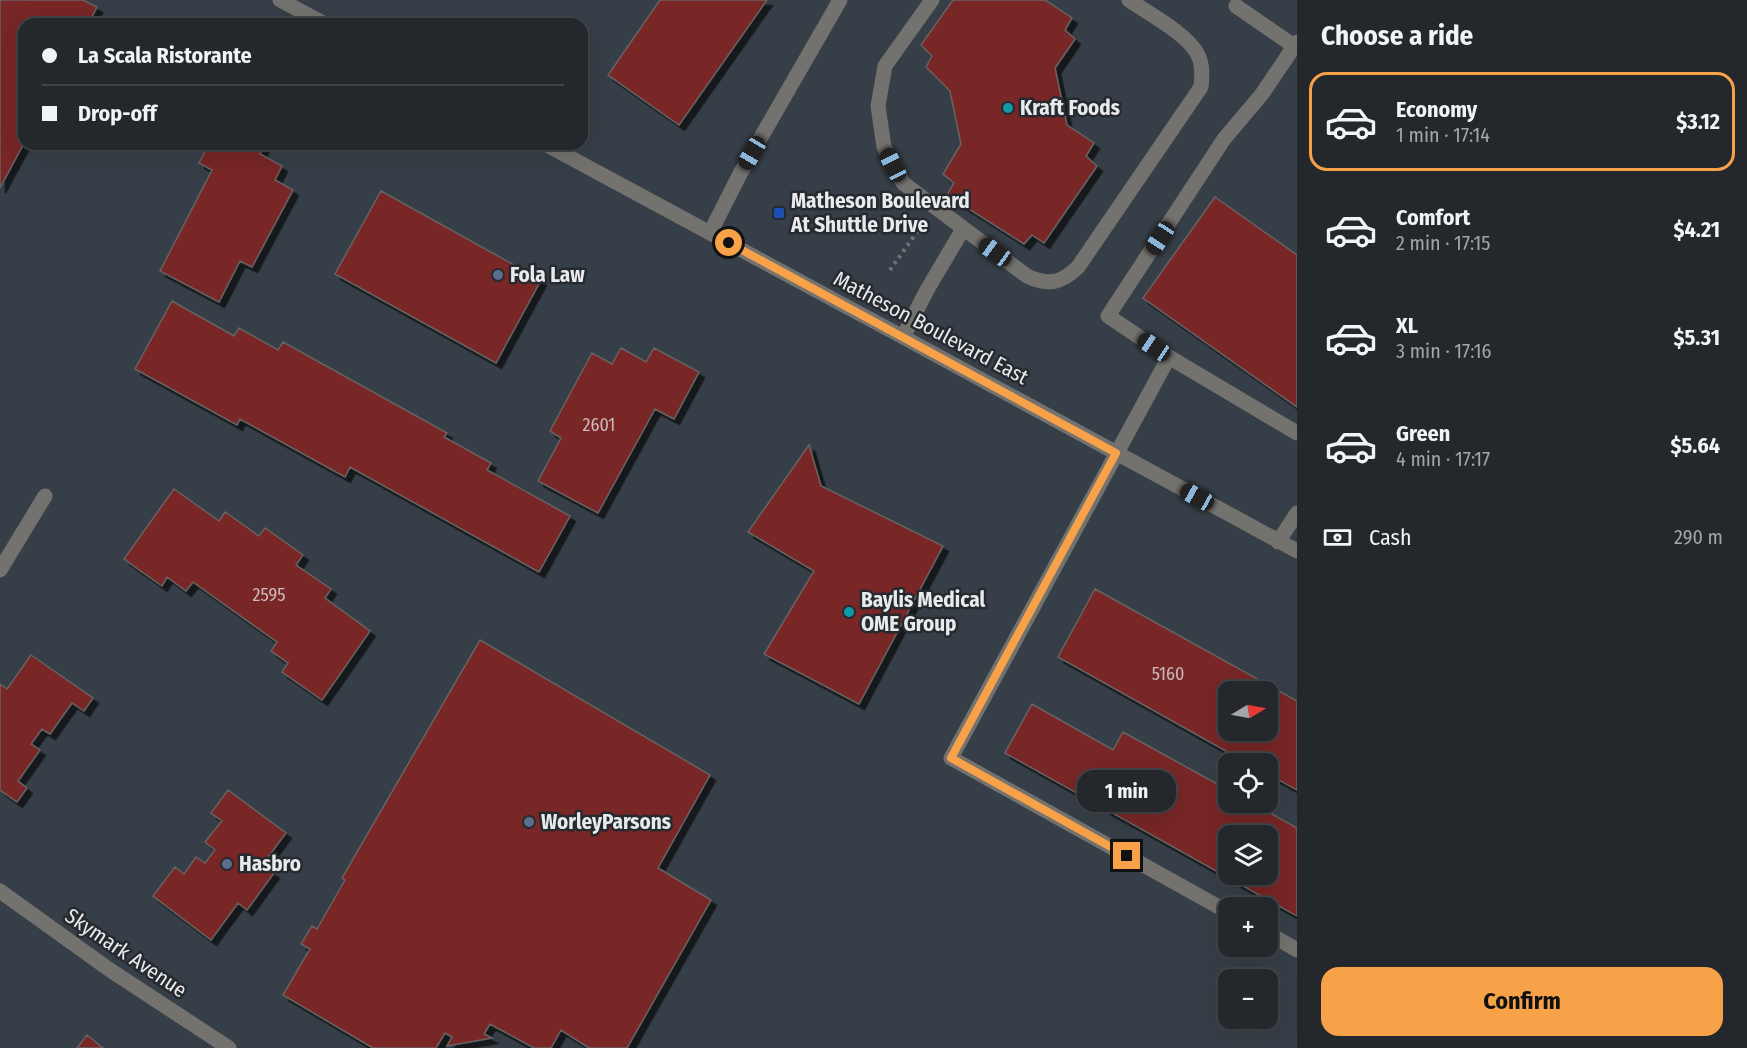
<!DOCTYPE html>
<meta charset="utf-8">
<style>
:root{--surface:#24272b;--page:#2c2f33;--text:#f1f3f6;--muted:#a3a5a9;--line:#414447;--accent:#f7a149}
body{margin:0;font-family:"Fira Sans Condensed",sans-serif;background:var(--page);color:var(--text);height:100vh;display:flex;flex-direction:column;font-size:22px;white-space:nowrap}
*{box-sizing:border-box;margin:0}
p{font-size:20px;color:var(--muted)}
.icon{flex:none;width:33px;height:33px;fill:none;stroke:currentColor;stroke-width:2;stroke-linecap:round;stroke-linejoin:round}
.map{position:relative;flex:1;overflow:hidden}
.details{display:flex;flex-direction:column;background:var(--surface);width:450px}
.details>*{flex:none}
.banner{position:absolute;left:18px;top:18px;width:570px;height:132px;border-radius:18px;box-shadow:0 6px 24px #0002,0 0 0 2px var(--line);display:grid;align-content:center;height:132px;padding:0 24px;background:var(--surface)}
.needle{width:39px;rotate:80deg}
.controls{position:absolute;left:1218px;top:681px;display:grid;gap:12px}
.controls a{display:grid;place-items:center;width:60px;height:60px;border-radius:12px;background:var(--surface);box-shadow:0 6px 24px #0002,0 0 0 2px var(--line);font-size:30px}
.end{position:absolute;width:27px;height:27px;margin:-14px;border:8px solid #f7a149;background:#111;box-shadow:0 0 0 3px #111}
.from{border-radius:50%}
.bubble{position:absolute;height:42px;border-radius:18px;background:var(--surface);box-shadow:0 6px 24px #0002,0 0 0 2px var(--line);font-size:20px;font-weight:700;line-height:42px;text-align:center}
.car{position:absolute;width:18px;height:36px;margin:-18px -9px;border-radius:8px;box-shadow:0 0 4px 2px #0007;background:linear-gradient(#222 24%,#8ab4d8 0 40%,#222 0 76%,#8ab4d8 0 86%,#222 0)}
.banner b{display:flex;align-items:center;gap:21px;height:57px;font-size:22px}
.banner b+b{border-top:2px solid var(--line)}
.banner i{width:15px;height:15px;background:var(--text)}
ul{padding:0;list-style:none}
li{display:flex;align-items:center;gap:18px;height:99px;margin:0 12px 9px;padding:0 12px;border:3px solid transparent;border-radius:18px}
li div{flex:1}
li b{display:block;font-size:22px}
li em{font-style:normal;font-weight:700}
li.on{border-color:var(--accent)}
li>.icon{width:54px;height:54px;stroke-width:1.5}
h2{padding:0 24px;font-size:27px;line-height:72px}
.pay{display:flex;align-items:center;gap:15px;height:66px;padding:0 24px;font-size:22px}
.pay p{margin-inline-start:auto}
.primary-button{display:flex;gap:12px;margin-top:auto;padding:12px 24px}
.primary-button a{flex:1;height:69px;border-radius:18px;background:var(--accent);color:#111;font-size:24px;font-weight:700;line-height:69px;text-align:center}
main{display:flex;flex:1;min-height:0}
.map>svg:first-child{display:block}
.built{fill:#363f47;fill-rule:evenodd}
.building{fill:#782527;stroke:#696261;stroke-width:1.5;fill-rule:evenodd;filter:url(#shadow)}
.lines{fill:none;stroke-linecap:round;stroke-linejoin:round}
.path{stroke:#707478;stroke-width:4;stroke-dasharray:3 4.5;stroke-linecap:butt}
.minor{stroke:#74726f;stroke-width:15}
.route{stroke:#f7a149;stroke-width:8}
.culture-dot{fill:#0f9aa8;stroke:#262a2f;stroke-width:2}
.transit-dot{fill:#1a4fb4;stroke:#262a2f;stroke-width:2}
.service-dot{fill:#5c6f8a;stroke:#262a2f;stroke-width:2}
.labels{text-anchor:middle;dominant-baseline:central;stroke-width:5;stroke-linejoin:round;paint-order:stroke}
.number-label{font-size:18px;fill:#ccbabc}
.poi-label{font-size:21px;font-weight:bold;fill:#e8ebee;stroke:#262a2f;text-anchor:start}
.street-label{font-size:21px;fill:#e8ebee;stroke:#262a2f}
</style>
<main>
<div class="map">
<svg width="1297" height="1048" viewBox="0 0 1297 1048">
<defs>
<filter id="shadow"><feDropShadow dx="5.5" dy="5.5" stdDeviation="0" flood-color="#0009"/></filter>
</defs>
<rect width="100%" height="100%" fill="#303439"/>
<!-- built -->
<path class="built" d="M0 0H1297V1048H0ZM24 24H582V144H24ZM1228 692H1268V730H1228ZM1228 764H1268V802H1228ZM1228 836H1268V874H1228ZM1228 908H1268V946H1228ZM1228 980H1268V1018H1228Z"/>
<!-- building -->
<path class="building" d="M0 0H83L97 7 88 24H24V143L0 188Z
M660 0H767L679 125 608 75Z
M953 0H1045L1072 18 1065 30 1075 39 1055 68 1067 125 1094 143 1086 156 1097 166 1044 243 1032 235 1024 244 947 195 954 183 943 174 961 144 950 91 926 67 932 56 921 45Z
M209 144H265L260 154 282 166 275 180 293 190 252 267 240 261 219 302 160 271 212 170 199 163Z
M381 191 541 280 496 363 335 274Z
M1215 197 1297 255V407L1143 298Z
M172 301 234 336 239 328 278 350 283 342 447 433 444 437 491 463 487 470 570 516 539 572 350 467 345 477 240 419 237 425 135 369Z
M621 348 646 362 654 348 699 372 674 419 655 409 598 513 538 481 561 438 550 431 592 353 612 364Z
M809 445 821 486 943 546 859 704 764 654 814 571 748 532Z
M174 489 219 521 225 512 259 536 265 528 303 555 296 565 331 589 325 598 370 631 322 700 282 672 288 663 271 651 277 642 193 582 186 591 167 577 162 586 124 559Z
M1095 589 1297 701V790L1268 774V764H1249L1058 657ZM1228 692H1268V730H1228Z
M480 640 710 775 658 868 711 900 627 1048H589L561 1030 551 1048H534L490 1024 484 1034 492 1038 447 1046 452 1037 445 1033 436 1048H373L283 995 310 949 301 944 312 926 317 929 345 880 342 878Z
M31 655 93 698 84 711 72 703 50 734 42 729 31 744 40 750 18 781 27 788 17 802 0 790V684L7 689Z
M1032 704 1113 750 1123 732 1228 790V802H1251L1297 828V916L1005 753ZM1228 836H1268V874H1228Z
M228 790 286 833 262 865 274 873 247 910 238 903 211 940 153 896 175 867 184 874 196 857 205 863 215 850 205 842 222 821 211 813Z
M87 1035 103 1048H77Z"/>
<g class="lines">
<!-- path -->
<path class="path" d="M890 270 924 222"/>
<!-- minor -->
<path class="minor" d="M280 0 325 24
M932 0 885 66 878 106 884 147 903 183 1027 276C1048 286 1062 283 1078 267L1201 87C1202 76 1203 65 1198 55 1189 35 1148 13 1129 0
M1236 6 1294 46
M1297 42 1262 94 1224 139 1108 316 1169 357 1297 433
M545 144 903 337 1297 551
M710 233 741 172 840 0
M903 337 927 290 963 229
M1169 357 951 758 1228 912
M1278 542 1297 513
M0 570 45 496
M0 891 110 970 229 1048
M1268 933 1297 950"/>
</g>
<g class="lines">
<!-- route -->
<path class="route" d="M729 243 1116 453 951 758 1127 856"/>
</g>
<!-- markers -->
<g class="culture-dot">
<circle cx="1008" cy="108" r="6"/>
<circle cx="849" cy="612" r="6"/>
</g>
<rect class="transit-dot" x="773" y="207" width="12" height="12" rx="3"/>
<g class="service-dot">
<circle cx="498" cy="275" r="6"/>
<circle cx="529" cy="822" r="6"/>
<circle cx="227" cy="864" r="6"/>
</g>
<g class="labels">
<!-- number labels -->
<g class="number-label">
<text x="599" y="425">2601</text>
<text x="269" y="595">2595</text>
<text x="1168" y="674">5160</text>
</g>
<!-- poi labels -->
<g class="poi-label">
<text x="1020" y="108">Kraft Foods</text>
<text x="791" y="201">Matheson Boulevard<tspan x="791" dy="24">At Shuttle Drive</tspan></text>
<text x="510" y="275">Fola Law</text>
<text x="861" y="600">Baylis Medical<tspan x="861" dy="24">OME Group</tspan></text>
<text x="541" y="822">WorleyParsons</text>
<text x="239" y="864">Hasbro</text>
</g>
<!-- street labels -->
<g class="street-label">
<text transform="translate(931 328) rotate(28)">Matheson Boulevard East</text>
<text transform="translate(126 953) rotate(34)">Skymark Avenue</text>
</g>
</g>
</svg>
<div class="controls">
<a><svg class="needle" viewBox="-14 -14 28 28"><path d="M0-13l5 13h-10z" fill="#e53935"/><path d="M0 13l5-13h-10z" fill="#a3a5a9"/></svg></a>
<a><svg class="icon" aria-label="locate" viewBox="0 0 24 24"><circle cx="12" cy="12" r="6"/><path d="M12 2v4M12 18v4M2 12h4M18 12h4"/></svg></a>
<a><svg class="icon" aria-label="layers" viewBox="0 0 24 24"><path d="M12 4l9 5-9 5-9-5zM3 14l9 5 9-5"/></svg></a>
<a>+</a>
<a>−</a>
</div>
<i class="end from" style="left:729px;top:243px"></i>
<i class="end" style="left:1127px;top:856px"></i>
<div class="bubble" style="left:1077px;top:770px;width:99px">1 min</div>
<i class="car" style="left:752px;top:153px;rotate:210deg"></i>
<i class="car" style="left:893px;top:165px;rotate:333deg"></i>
<i class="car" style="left:1160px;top:238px;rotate:213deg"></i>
<i class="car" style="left:995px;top:252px;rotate:306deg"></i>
<i class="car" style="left:1154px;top:347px;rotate:304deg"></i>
<i class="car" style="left:1197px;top:497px;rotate:299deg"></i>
<div class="banner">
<b><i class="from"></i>La Scala Ristorante</b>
<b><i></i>Drop-off</b>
</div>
</div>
<section class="details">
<h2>Choose a ride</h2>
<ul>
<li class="on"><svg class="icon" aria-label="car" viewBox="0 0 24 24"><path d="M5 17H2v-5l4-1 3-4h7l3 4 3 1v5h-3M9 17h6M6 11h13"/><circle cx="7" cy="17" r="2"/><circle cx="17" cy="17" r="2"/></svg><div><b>Economy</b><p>1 min · 17:14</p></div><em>$3.12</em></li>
<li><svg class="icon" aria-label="car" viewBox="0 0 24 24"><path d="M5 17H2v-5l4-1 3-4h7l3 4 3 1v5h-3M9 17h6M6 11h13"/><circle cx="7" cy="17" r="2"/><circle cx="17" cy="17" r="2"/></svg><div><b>Comfort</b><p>2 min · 17:15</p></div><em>$4.21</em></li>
<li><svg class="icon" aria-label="car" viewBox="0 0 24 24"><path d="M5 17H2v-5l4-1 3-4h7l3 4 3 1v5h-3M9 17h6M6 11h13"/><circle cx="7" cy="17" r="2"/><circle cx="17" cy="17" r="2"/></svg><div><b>XL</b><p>3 min · 17:16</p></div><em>$5.31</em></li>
<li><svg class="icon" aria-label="car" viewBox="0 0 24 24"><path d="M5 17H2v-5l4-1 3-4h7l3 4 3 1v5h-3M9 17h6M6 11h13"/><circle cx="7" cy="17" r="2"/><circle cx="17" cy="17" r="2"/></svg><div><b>Green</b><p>4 min · 17:17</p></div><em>$5.64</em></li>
</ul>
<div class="pay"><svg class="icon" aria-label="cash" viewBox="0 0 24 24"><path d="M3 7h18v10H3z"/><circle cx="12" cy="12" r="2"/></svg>Cash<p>290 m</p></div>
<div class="primary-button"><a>Confirm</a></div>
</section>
</main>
